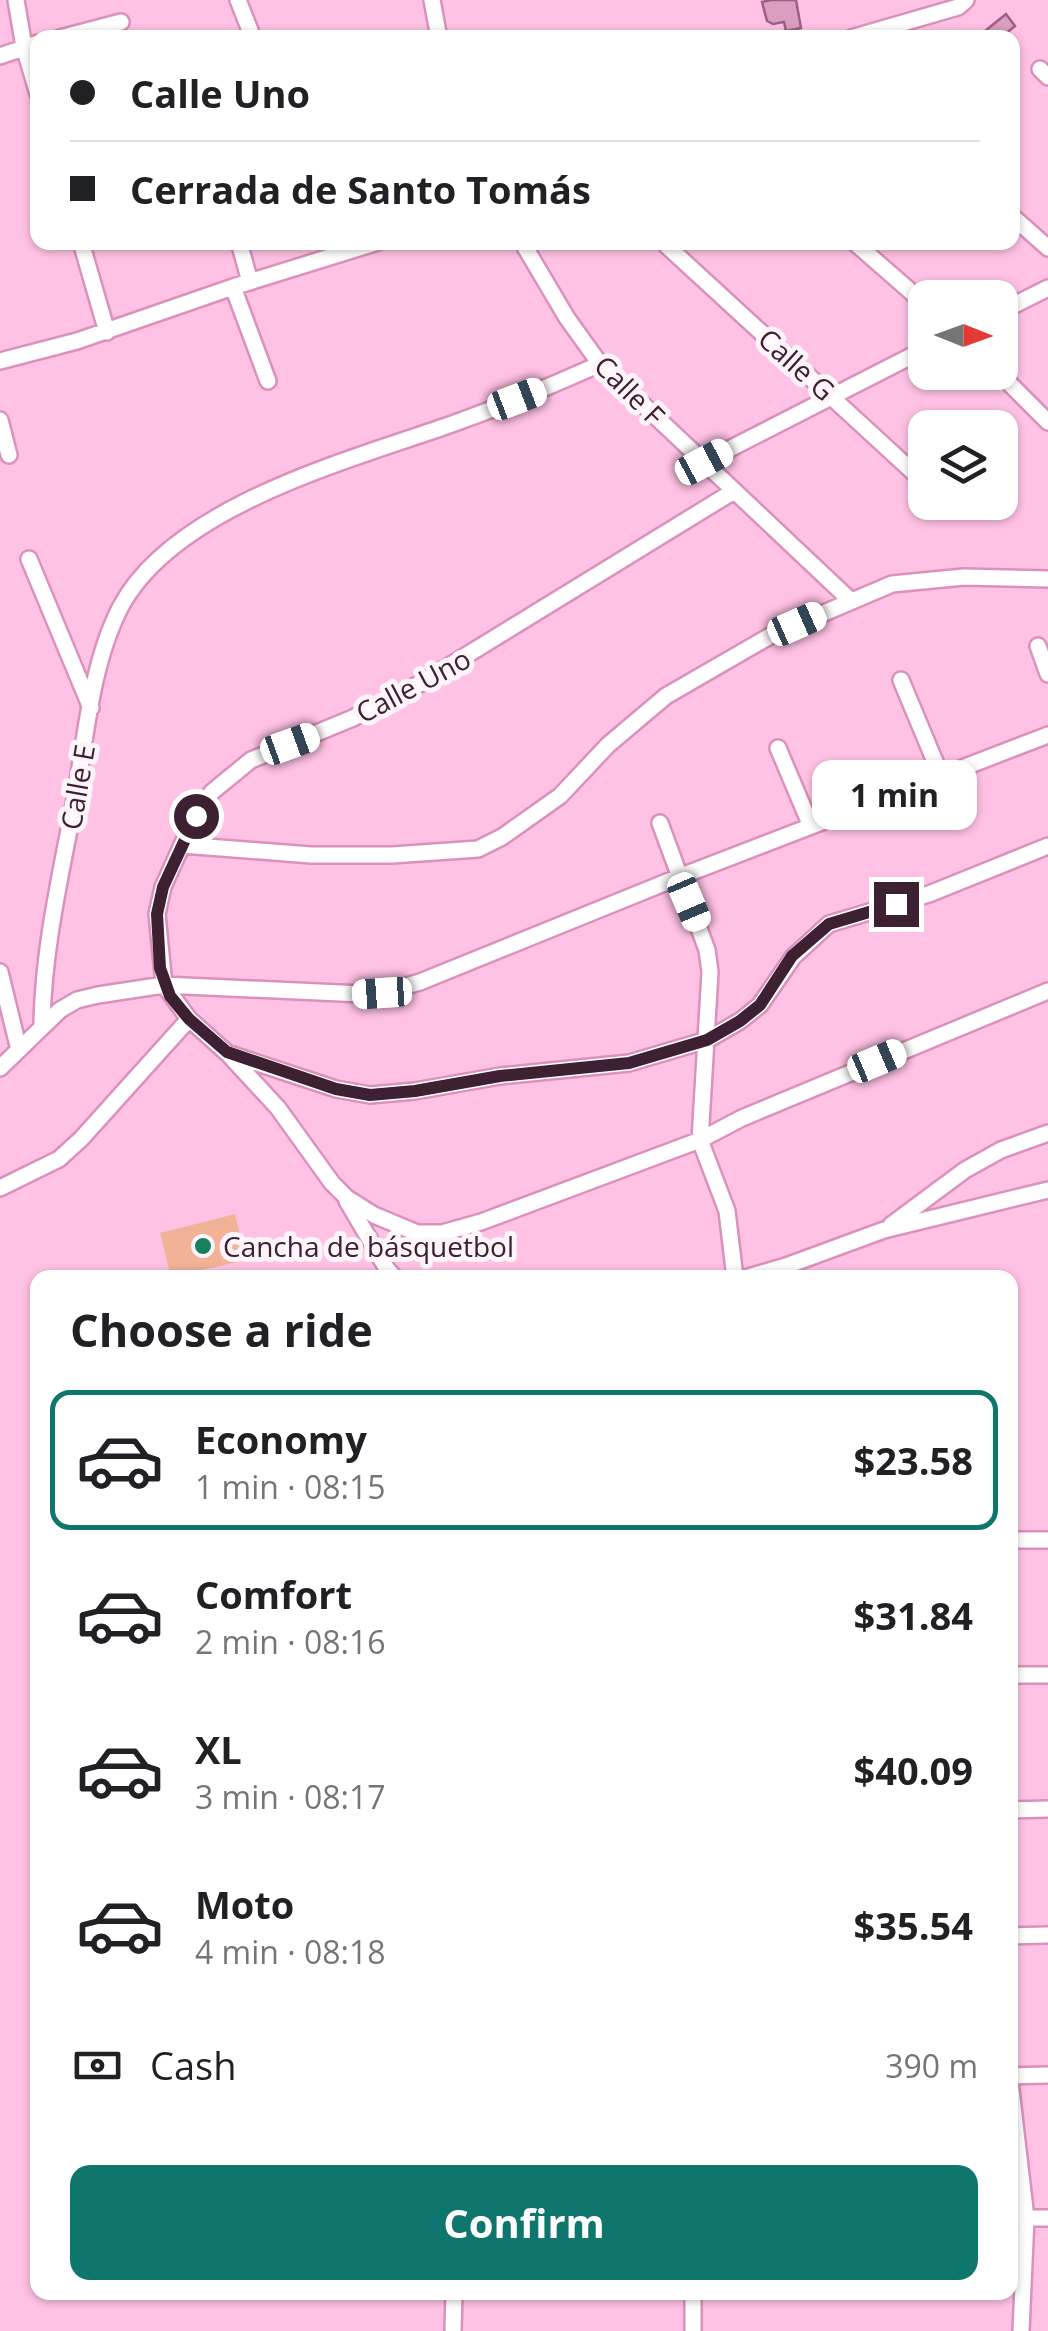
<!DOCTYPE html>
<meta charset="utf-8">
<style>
:root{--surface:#fff;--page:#f6f6f6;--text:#202124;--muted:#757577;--line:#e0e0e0;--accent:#0f766e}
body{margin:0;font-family:"Open Sans",sans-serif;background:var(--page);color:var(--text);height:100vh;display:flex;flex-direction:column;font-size:38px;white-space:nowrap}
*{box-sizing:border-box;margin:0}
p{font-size:32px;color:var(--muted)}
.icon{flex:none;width:55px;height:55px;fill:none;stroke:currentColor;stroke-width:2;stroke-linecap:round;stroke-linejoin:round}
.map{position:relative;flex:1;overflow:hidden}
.drawer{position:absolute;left:30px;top:1270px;width:988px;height:1030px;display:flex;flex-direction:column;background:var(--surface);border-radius:20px;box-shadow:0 2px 8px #0004}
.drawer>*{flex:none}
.banner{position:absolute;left:30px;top:30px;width:990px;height:220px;border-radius:20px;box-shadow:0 2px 8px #0004;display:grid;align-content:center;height:220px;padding:0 40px;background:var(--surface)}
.needle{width:65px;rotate:91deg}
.tools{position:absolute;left:908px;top:280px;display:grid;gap:20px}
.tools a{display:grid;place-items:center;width:110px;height:110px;border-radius:20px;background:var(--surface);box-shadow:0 2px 8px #0004;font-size:50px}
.end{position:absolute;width:45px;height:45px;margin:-22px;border:12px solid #3d2031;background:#fff;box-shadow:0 0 0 5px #fff}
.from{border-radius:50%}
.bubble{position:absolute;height:70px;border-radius:20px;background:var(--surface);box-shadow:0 2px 8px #0004;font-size:32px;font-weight:700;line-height:70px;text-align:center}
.car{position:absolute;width:30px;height:60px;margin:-30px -15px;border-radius:12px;box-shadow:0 0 8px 2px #0007;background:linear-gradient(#fff 24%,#345 0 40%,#fff 0 76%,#345 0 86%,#fff 0)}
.banner b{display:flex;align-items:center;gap:35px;height:95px;font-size:38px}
.banner b+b{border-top:2px solid var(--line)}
.banner i{width:25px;height:25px;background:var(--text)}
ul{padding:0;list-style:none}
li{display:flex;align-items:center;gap:30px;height:140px;margin:0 20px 15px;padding:0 20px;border:5px solid transparent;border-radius:20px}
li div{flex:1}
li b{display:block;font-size:38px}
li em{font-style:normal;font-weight:700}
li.active{border-color:var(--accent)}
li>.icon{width:90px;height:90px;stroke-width:1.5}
h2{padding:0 40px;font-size:45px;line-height:120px}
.pay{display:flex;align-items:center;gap:25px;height:110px;padding:0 40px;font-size:38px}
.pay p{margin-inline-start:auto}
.button{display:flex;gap:20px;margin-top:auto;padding:20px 40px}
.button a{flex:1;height:115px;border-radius:20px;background:var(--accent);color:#fff;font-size:40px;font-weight:700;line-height:115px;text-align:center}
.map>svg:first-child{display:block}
.green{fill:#f1b298}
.building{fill:#da9ec0;stroke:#a15d85;stroke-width:2.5}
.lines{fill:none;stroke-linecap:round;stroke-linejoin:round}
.street-casing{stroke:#da91bb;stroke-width:20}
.street{stroke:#fff;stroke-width:15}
.route{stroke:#3d2031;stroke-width:12}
.poi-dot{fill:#15815d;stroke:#fdf5f9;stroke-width:4}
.labels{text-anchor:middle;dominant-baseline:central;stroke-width:10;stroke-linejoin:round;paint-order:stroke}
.street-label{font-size:28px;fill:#3d2031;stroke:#fdf5f9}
.poi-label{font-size:28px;fill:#3d2031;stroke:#fdf5f9;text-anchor:start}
</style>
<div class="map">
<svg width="1048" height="2331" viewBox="0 0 1048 2331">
<rect width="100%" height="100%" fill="#ffc2e4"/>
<!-- green -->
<path class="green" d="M235 1214 246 1260 171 1277 160 1233Z"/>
<!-- building -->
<path class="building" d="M771 0H796L801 28 786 31 784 22 773 24 767 21 762 2Z
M1006 14 1015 26 1000 38 985 31Z"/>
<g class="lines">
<defs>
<path id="street" d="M16 0 24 47 38 94
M238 0 253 38
M432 0 439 38
M60 38 121 22
M851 38 958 7 966 0
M0 56 38 43
M1040 69 1048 77
M1012 216 1048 248
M81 242 107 332
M239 242 250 282
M522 242 567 318 600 364 850 600
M854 242 925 304
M667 246 925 483
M233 287 268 381
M1000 312 1048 288
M0 361 77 341 233 287 378 242
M998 372 1048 422
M0 420 9 455
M704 462 925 349
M734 491 423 682 353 718 251 760 212 792 195 816 182 845 163 887 157 914 164 985 189 1019 227 1053 336 1089 370 1095 415 1091 500 1076 629 1063 707 1040 740 1021 760 1005 793 957 829 924 929 894 1048 846
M29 559 91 708
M1038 646 1048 674
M901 680 941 776
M778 748 811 826
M660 823 707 950 710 972 700 1140 727 1211 735 1278
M182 845 311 855H392L478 849 502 837 560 796 608 745 666 696 770 636 892 584 964 577 1048 579
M0 972 19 1050
M42 1025C43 947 62 870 76 793 86 733 92 663 120 608 173 506 350 460 452 424 502 406 551 386 600 364
M230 1056 278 1108 332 1183 347 1198 374 1215 417 1233H442L481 1222 700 1140 742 1118 1048 991
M0 1068 60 1010 77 1000 98 995 164 985 362 994 382 993 420 982 679 877 1048 735
M0 1188 59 1159 81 1139 189 1019
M347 1201 387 1269 395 1278
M891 1225 965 1170 1001 1150 1048 1133
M745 1278 786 1266 884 1230 1048 1190
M1010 1540H1048
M1010 1675H1048
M1010 1810 1048 1809
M1010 1936 1048 1935
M1010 2076 1048 2075
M1010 2081 1026 2218 1021 2331
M1010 2218H1048
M453 2331 454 2292
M693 2331V2292"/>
</defs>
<!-- street casing -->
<use href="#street" class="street-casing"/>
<!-- street -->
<use href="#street" class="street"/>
</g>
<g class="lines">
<!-- route -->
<path class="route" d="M196 816 163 887 157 914 160 968 170 996 189 1019 227 1052 336 1089 370 1095 415 1091 500 1076 629 1063 707 1040 740 1021 760 1005 792 956 829 924 896 904"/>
</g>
<!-- markers -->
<circle class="poi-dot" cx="203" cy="1246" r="10"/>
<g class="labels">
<!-- street labels -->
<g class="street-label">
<text transform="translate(797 364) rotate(42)">Calle G</text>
<text transform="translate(630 390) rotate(45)">Calle F</text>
<text transform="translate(413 685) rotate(-28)">Calle Uno</text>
<text transform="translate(77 787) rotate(-80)">Calle E</text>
</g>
<!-- poi labels -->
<g class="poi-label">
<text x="223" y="1246">Cancha de básquetbol</text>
</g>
</g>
</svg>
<div class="tools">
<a><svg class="needle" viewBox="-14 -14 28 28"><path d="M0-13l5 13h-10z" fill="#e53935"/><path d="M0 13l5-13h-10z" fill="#757577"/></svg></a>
<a><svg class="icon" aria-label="layers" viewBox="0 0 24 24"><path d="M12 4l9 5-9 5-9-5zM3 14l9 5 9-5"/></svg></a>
</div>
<i class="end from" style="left:196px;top:816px"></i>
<i class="end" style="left:896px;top:904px"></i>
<div class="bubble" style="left:812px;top:760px;width:165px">1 min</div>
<i class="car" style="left:517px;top:399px;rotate:69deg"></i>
<i class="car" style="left:704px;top:462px;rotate:62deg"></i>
<i class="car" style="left:797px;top:624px;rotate:66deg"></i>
<i class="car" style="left:290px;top:744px;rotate:70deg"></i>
<i class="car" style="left:689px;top:902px;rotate:157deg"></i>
<i class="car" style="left:382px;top:993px;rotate:266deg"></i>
<i class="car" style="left:877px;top:1061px;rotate:67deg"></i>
<div class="banner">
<b><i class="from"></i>Calle Uno</b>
<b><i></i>Cerrada de Santo Tomás</b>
</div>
<section class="drawer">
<h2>Choose a ride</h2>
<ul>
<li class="active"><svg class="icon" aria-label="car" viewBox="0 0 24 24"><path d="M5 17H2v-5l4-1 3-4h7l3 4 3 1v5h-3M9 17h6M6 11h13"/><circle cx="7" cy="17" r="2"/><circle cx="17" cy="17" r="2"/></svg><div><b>Economy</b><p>1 min · 08:15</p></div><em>$23.58</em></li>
<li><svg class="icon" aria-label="car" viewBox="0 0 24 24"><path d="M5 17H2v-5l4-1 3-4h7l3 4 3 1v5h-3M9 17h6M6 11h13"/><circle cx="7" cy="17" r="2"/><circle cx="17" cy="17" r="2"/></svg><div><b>Comfort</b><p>2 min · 08:16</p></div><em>$31.84</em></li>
<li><svg class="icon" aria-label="car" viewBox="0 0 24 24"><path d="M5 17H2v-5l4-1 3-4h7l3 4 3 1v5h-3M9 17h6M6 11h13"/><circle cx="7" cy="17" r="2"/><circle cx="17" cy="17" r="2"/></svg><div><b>XL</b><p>3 min · 08:17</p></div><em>$40.09</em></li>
<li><svg class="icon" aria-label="car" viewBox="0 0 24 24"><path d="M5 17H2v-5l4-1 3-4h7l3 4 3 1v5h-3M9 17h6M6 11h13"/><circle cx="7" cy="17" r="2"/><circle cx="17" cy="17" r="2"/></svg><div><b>Moto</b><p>4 min · 08:18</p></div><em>$35.54</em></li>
</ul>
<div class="pay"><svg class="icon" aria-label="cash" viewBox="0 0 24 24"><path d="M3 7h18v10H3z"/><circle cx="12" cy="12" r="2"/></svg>Cash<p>390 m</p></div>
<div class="button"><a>Confirm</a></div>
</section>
</div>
